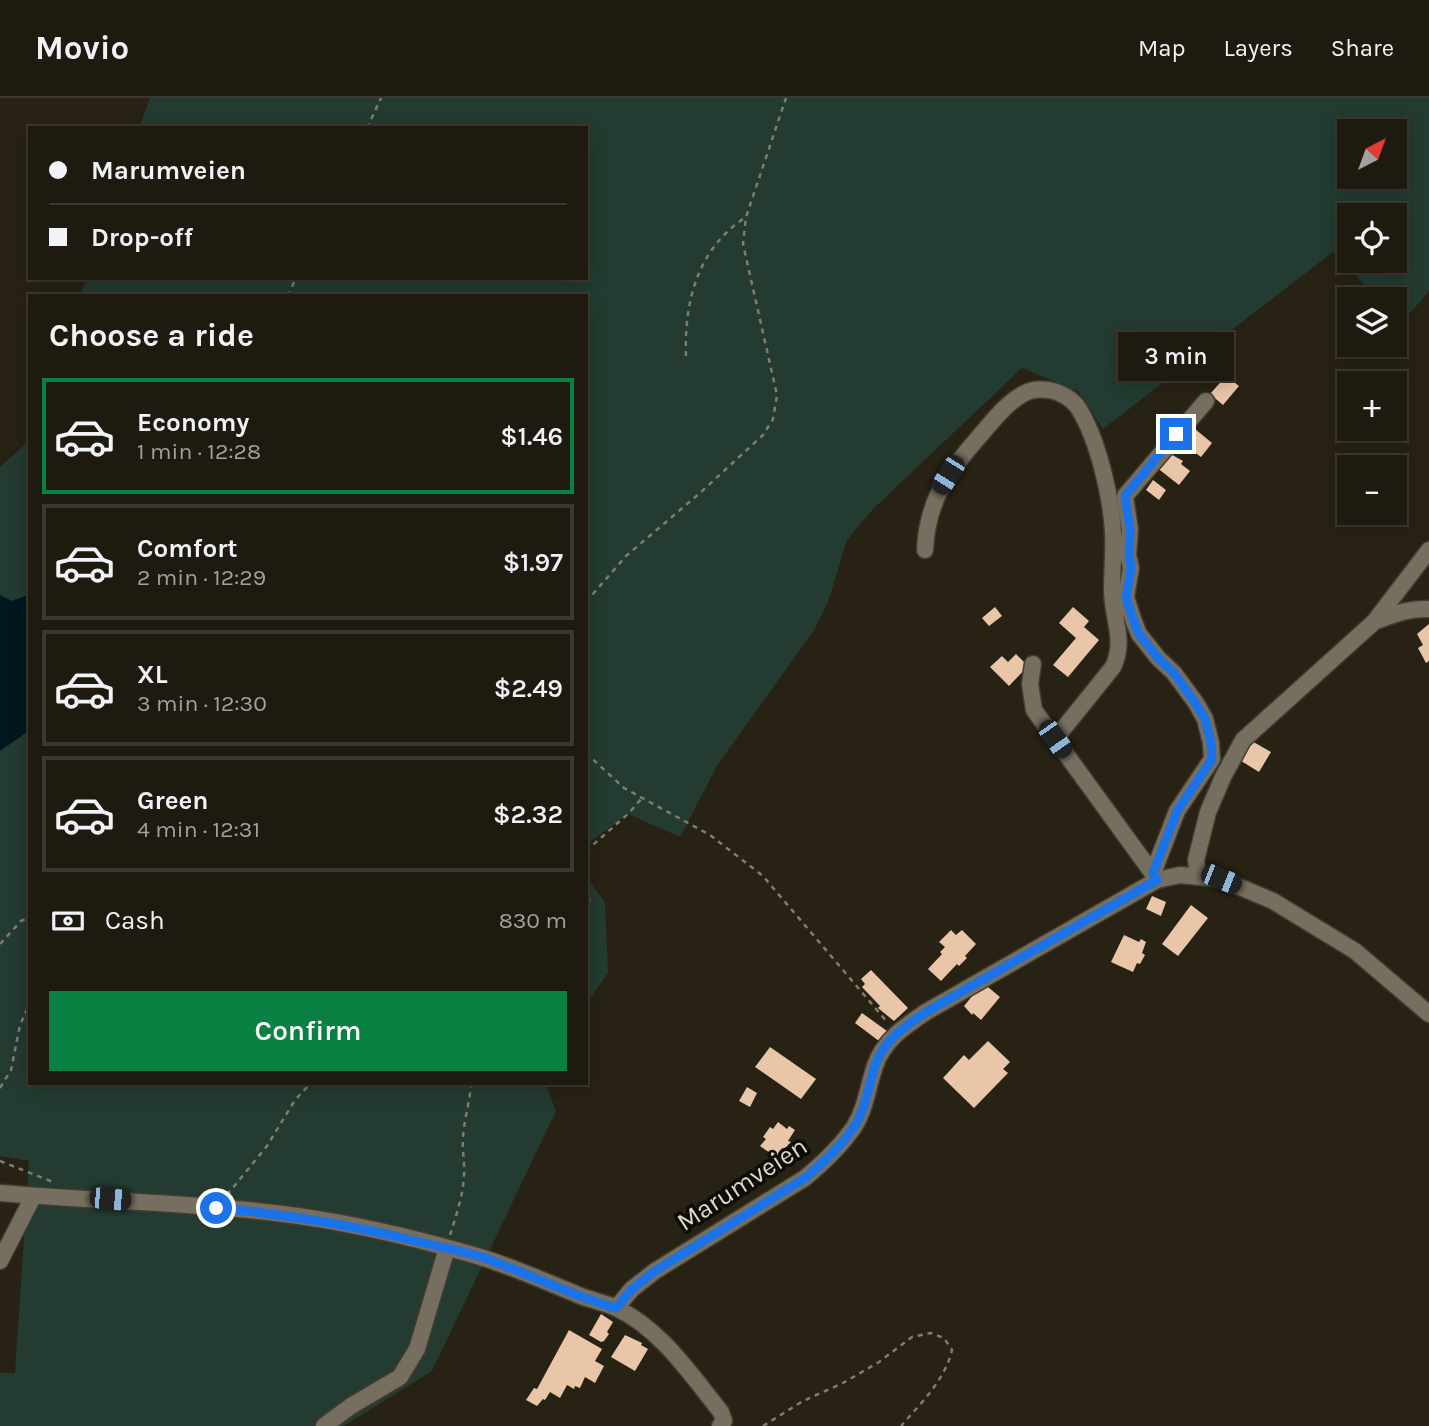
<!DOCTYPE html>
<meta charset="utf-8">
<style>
:root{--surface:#1e1a0f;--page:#262318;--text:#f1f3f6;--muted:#a1a19e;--line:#3c382f;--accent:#0b8043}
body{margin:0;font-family:Karla,sans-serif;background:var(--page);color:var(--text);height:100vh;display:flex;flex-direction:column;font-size:26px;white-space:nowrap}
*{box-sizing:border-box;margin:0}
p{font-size:23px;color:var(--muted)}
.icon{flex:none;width:38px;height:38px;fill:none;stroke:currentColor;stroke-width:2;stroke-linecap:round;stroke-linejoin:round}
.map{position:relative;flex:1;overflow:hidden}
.details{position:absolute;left:28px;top:196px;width:560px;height:791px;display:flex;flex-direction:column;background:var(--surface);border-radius:0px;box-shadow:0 4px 18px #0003,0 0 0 2px var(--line)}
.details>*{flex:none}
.top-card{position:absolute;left:28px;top:28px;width:560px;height:154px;border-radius:0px;box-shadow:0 4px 18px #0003,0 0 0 2px var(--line);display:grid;align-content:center;height:154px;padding:0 21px;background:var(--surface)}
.needle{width:46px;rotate:41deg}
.controls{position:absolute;left:1337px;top:21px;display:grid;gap:14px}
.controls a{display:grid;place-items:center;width:70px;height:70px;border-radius:0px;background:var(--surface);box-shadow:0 4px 18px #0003,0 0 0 2px var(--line);font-size:35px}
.end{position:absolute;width:32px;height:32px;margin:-16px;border:9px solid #1a73e8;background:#fff;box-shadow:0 0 0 4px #fff}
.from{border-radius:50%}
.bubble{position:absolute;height:49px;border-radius:0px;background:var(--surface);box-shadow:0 4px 18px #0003,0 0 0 2px var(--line);font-size:23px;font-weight:600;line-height:49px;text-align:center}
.car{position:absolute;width:21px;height:42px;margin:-21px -10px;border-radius:9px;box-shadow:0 0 5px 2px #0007;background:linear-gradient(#222 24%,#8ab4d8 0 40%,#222 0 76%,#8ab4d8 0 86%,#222 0)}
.top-card b{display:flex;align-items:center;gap:24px;height:66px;font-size:26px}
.top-card b+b{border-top:2px solid var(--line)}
.top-card i{width:18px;height:18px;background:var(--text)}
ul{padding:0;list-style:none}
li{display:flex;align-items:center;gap:21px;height:116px;margin:0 14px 10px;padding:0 7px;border:4px solid var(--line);border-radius:0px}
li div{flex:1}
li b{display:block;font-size:26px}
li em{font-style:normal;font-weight:600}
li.on{border-color:var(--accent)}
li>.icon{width:63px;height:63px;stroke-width:1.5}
h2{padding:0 21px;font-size:32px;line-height:84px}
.pay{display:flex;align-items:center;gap:18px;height:77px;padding:0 21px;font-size:26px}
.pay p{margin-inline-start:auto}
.action{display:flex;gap:14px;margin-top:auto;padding:14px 21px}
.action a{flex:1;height:80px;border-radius:0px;background:var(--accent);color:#fff;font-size:28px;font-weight:600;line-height:80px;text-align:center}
header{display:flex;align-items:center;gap:42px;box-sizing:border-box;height:98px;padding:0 35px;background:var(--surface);border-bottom:2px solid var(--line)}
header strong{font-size:33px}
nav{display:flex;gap:38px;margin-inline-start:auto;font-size:24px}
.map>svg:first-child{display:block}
.green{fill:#233b30;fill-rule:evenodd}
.water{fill:#01171f}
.building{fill:#e9c6a8}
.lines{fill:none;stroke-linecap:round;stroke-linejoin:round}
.minor-casing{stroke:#423c32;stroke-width:19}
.path{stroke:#817c70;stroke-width:2.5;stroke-dasharray:5 5;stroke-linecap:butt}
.minor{stroke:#766e5e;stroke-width:16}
.route{stroke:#1a73e8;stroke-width:9}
.labels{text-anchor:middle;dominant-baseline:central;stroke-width:7;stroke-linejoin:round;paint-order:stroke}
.street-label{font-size:26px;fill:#ddd9cf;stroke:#0f0c06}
</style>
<header>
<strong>Movio</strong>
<nav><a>Map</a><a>Layers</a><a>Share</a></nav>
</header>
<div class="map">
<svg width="1429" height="1328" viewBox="0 0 1429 1328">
<rect width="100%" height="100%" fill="#282214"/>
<!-- green -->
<path class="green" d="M150 0H1429V193L1401 226 1395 219V201H1378L1333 154 1103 331 1078 293 1022 270 874 410 847 442 828 504 814 532 718 666 680 739 628 716 586 747V198H80L87 180H586V30H139ZM1349 33H1395V79H1349ZM1349 117H1395V163H1349Z
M30 342V985H545L556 1013 432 1273 344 1328H0V1275H15L29 1063 0 1058V369Z
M586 779 605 804 608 875 586 906Z"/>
<!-- water -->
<path class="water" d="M30 496V632L0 653V497L12 503Z"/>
<!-- building -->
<path class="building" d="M1226 278 1239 288 1223 307 1210 296Z
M1189 326 1212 345 1201 359 1177 341Z
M1167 354 1183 363 1181 366 1190 373 1179 387 1156 369Z
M1153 382 1166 392 1159 402 1146 392Z
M995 509 1002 518 989 528 982 520Z
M1073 509 1089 523 1084 529 1099 542 1068 579 1053 567 1076 540 1059 525Z
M1429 526V563L1426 565 1418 550 1423 547 1417 536Z
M1016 556 1028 568 1009 588 990 569 1002 558 1008 564Z
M1250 642 1271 654 1259 674 1238 661Z
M1152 798 1166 804 1161 818 1146 811Z
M1191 807 1208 820 1178 858 1162 846Z
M951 832 956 837 962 832 976 846 965 858 967 860 959 868 957 866 941 883 928 871 942 856 940 854 945 849 939 844Z
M1124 837 1139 844 1141 841 1146 844 1142 855 1145 857 1140 866 1137 865 1133 874 1111 864Z
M871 872 908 910 894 923 878 910 880 908 862 889 865 886 861 881Z
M983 885 1000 899 981 922 973 915 972 917 964 908Z
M862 915 887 933 879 943 855 925Z
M988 943 1010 964 1003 971 1008 975 974 1010 943 980 964 957 969 962Z
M770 949 816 981 801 1001 755 969Z
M747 989 757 995 750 1009 739 1003Z
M778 1024 787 1031 789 1028 795 1032 788 1043 791 1044 776 1059 760 1048 766 1041 763 1039 770 1029 773 1031Z
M601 1216 613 1224 607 1234 609 1236 604 1243 601 1244 589 1237Z
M569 1232 602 1251 595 1263 604 1268 595 1285 585 1279 580 1290 575 1288 574 1291 567 1287 560 1300 550 1294 545 1302 543 1301 537 1308 526 1302 534 1290 537 1291Z
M625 1237 642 1245 641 1247 648 1251 635 1273 611 1259Z"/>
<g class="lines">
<defs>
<path id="minor" d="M925 452C927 404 947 375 978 340 992 324 1005 306 1023 296 1032 291 1039 291 1049 292 1060 294 1073 301 1079 311 1098 342 1111 398 1113 434 1114 453 1112 472 1112 492 1112 520 1126 542 1113 569L1055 641
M1376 523C1395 516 1409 510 1429 511
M1033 566 1030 586 1034 612 1156 780
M1153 775 1177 713 1212 661 1211 645 1205 621 1196 605 1174 575 1158 560 1139 536 1133 521 1126 499 1131 470 1128 457 1130 432 1125 398 1206 303
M1198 778 1196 762 1208 714 1223 679 1243 642 1374 524 1429 452
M0 1095C91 1103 184 1104 275 1115 343 1123 412 1139 477 1158 511 1168 544 1183 576 1196 589 1202 604 1204 616 1210 661 1231 691 1277 721 1314L724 1323 720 1328
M0 1163 33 1099
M616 1210 632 1191 655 1173 805 1080C823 1065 841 1048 854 1029 866 1010 868 988 875 968 883 943 905 928 926 914L1157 782 1180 777 1221 781 1273 803 1355 853 1429 916
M324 1328 351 1308 400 1279 417 1251 447 1150"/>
</defs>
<!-- minor casing -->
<use href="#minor" class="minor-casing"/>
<!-- path -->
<path class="path" d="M367 30 381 0
M288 198 296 180
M686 258C684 203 698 150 746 119
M586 504 626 458 700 395 763 337 773 321 777 297 743 146 746 119 786 0
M586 655 624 690 710 737 763 778 888 925
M586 753 629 715 642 700
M586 792 590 800 586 814
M0 846 21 823 30 819
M0 990 11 972 20 927 30 905
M0 1063 53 1084
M227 1097 267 1048 295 1002 311 985
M450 1137C456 1118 463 1098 464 1078 465 1065 462 1053 463 1040 464 1021 470 1004 471 985
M763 1328 803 1303 843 1285 879 1264 912 1239 931 1235 944 1240 952 1252C945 1282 921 1305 901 1328"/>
<!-- minor -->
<use href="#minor" class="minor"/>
</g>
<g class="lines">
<!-- route -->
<path class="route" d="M216 1110C285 1116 352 1127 420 1144 440 1149 462 1153 482 1159 527 1175 570 1197 616 1210L632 1191 655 1173 805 1080C823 1065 841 1048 854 1029 866 1011 868 988 875 968 883 943 905 928 926 914L1157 782 1153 775 1177 713 1212 661 1211 645 1205 621 1196 606 1174 575 1158 560 1139 536 1133 521 1126 499 1131 470 1129 457 1130 432 1125 398 1176 336"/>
</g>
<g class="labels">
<!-- street labels -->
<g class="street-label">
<text transform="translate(742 1086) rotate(-33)">Marumveien</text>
</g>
</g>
</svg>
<div class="controls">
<a><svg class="needle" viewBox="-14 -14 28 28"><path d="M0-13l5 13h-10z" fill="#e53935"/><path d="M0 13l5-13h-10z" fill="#a1a19e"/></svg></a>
<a><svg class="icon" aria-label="locate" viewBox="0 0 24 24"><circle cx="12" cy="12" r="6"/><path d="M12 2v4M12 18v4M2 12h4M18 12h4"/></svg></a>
<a><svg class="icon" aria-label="layers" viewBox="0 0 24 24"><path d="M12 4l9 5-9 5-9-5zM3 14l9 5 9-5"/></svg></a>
<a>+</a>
<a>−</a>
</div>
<i class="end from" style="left:216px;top:1110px"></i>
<i class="end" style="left:1176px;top:336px"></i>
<div class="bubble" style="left:1118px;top:234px;width:116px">3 min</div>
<i class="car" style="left:948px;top:377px;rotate:212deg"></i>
<i class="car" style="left:1055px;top:641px;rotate:145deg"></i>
<i class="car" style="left:1221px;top:781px;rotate:112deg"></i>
<i class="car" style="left:110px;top:1101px;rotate:95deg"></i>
<div class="top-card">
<b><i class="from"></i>Marumveien</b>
<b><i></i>Drop-off</b>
</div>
<section class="details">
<h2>Choose a ride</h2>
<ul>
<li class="on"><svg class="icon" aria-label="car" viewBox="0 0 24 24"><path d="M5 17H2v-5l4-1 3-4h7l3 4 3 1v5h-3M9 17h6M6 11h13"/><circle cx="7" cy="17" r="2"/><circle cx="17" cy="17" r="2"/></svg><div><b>Economy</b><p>1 min · 12:28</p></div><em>$1.46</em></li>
<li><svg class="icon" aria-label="car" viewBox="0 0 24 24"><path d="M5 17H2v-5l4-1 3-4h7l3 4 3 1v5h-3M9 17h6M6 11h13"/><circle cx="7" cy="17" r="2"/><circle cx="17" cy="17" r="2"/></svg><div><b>Comfort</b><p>2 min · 12:29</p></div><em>$1.97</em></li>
<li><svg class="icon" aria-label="car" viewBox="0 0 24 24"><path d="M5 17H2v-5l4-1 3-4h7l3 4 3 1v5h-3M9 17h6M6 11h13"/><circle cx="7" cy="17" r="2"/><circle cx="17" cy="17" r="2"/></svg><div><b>XL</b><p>3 min · 12:30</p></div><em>$2.49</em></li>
<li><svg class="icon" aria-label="car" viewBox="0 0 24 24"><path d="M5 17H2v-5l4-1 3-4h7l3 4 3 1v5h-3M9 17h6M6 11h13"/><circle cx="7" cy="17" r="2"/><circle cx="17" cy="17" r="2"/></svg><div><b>Green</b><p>4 min · 12:31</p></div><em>$2.32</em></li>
</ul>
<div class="pay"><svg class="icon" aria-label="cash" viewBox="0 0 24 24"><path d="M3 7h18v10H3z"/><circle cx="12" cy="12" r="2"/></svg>Cash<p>830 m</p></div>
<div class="action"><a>Confirm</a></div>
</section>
</div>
